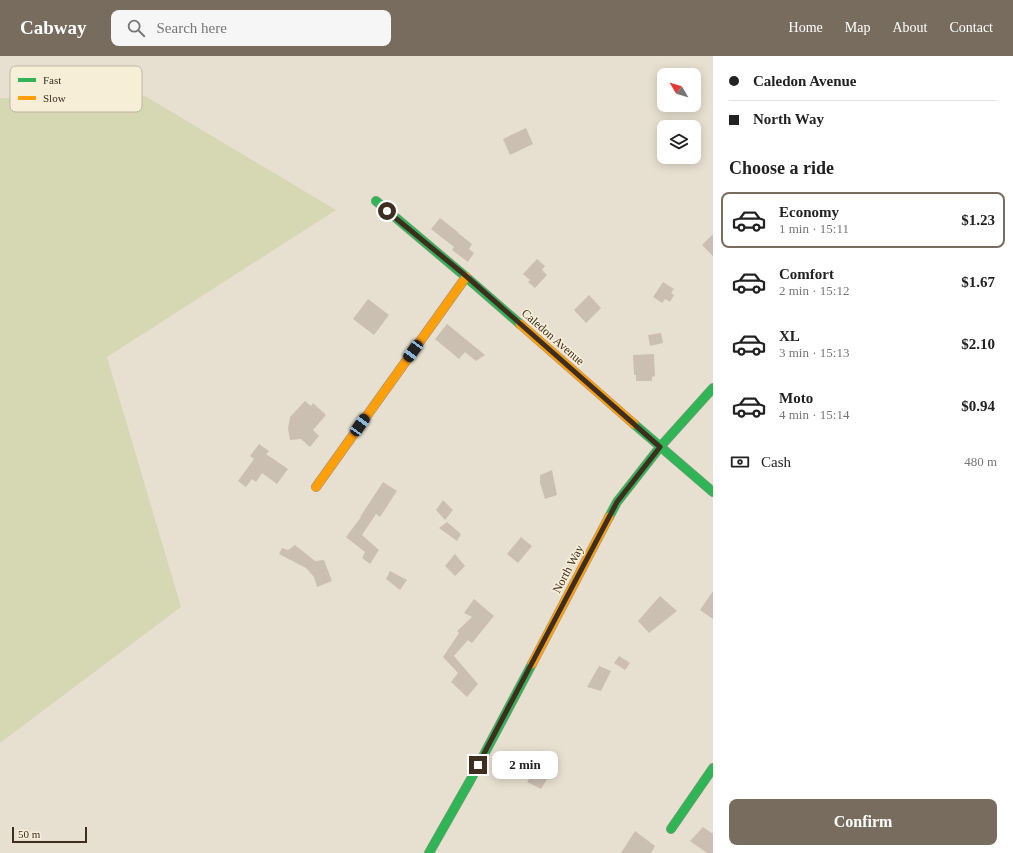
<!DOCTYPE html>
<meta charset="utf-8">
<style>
:root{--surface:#fff;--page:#f6f6f6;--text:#222;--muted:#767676;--line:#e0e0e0;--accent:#786c5e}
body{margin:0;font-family:"Times New Roman",serif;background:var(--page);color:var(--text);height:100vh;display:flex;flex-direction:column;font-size:15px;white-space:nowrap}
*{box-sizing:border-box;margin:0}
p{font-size:13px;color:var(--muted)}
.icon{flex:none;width:22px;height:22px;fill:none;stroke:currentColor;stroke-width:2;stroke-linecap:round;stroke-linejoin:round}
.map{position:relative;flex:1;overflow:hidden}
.side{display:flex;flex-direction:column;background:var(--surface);width:300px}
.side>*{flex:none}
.banner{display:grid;align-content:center;height:88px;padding:0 16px;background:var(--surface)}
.needle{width:26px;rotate:308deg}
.tools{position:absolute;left:657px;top:12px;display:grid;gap:8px}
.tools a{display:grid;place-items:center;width:44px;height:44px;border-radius:8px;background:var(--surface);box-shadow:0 2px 10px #0003;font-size:20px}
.scale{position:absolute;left:12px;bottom:10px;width:75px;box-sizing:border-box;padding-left:4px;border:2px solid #3d2e20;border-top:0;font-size:11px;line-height:14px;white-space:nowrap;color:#3d2e20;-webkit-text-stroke:3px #f7eed8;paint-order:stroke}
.end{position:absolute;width:18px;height:18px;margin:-9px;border:5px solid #3d2e20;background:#fff;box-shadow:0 0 0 2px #fff}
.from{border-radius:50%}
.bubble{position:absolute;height:28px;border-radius:8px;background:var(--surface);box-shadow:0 2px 10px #0003;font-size:13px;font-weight:700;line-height:28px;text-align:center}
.car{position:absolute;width:12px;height:24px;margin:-12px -6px;border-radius:5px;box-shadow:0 0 3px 1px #0007;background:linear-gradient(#222 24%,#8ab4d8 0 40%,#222 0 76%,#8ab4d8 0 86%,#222 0)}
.banner b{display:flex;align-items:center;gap:14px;height:38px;font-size:15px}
.banner b+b{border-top:1px solid var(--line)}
.banner i{width:10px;height:10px;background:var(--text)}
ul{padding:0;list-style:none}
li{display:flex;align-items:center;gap:12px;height:56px;margin:0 8px 6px;padding:0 8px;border:2px solid transparent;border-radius:8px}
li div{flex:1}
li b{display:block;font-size:15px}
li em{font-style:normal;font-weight:700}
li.selected{border-color:var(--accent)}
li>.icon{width:36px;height:36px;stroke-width:1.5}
h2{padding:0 16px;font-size:18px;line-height:48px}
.pay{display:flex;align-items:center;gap:10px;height:44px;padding:0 16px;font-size:15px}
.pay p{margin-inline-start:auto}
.primary-button{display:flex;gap:8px;margin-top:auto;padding:8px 16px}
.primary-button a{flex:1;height:46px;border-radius:8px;background:var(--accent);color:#fff;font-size:16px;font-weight:700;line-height:46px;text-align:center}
header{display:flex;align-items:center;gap:24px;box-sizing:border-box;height:56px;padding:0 20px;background:var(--accent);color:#fff}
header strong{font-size:19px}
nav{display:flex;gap:22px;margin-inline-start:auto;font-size:14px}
.search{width:280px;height:36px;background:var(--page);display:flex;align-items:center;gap:10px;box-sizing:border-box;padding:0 14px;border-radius:8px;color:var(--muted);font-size:15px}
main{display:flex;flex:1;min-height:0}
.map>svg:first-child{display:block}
.green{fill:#d6d7b3}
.building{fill:#cbbfb2}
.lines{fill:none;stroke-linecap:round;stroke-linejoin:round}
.fast-casing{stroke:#9c958a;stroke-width:10}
.slow-casing{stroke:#9c958a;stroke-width:10}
.fast{stroke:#30b455;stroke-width:9}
.slow{stroke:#ff9f0a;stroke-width:9}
.route{stroke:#3d2e20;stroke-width:5}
.labels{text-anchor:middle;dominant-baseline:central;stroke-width:3;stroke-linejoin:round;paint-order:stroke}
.street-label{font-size:12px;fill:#3d2e20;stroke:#f7eed8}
.key{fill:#f7eed8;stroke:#bfb4a1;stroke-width:1}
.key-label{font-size:11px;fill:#3d2e20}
</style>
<header>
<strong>Cabway</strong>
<div class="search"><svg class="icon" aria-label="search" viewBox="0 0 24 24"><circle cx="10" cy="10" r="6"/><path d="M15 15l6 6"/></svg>Search here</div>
<nav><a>Home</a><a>Map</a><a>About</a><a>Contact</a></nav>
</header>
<main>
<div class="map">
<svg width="713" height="797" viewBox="0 0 713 797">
<rect width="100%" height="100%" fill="#e7e0d1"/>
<!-- green -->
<path class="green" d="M145 40 336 154 107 301 181 551 0 687V42Z"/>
<!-- building -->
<path class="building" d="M526 72 533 88 510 99 503 83Z
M440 162 459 177H458L472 188 469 193 474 197 468 206 452 194 454 191 431 173Z
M713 178V200L702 189Z
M537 203 545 210 542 214 547 219 535 232 528 226 530 224 523 218Z
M663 226 674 233 671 237 674 239 670 246 665 243 662 247 653 241Z
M589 239 601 252 586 267 574 254Z
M368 243 389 259 374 279 353 263Z
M447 268 485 299 476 305 465 296 459 303 435 283Z
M661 277 663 287 650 290 648 279Z
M654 298 655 320 652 321V325H636V319H634L633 299Z
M305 345 311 350 313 347 326 359 313 374 319 380 310 391 301 383 290 384 288 373 290 361Z
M259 388 269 395 266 398 288 413 277 428 262 417 256 426 252 423 246 431 238 425 254 403 250 400Z
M552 414 557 439 545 443 540 427V419Z
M383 426 397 435 380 461 376 458 362 479 379 494 370 508 362 502 365 496 346 481 361 461H360Z
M443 444 453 454 445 464 436 454Z
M447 466 461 478 457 485 439 472Z
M521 481 532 490 518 507 507 498Z
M295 489 315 505 324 504 332 525 317 531 314 521 306 512 279 498 282 492 288 494Z
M455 498 465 510 455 520 445 510Z
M390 515 407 524 400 534 386 523Z
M713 535V563L700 554Z
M660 540 677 555 649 577 638 565Z
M474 543 494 560 472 587 468 584 454 600 478 628 467 641 451 626 458 617 443 601 459 577 457 575 472 561 464 557Z
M619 600 630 607 625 614 614 607Z
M599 610 611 615 601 635 587 631Z
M540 706 552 715 541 733 527 726Z
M703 771 713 778V797H707L690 785Z
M635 775 655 790 651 797H621Z"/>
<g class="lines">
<defs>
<path id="fast" d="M376 145 466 221 520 268
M634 368 713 436
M609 461 617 446 660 391 713 332
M671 773 713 712
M429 797 471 723 532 608"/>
<path id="slow" d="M520 268 634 368
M316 431 466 221
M532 608 609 461"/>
</defs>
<!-- fast casing -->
<use href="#fast" class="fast-casing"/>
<!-- slow casing -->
<use href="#slow" class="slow-casing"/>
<!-- fast -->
<use href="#fast" class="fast"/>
<!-- slow -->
<use href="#slow" class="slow"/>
</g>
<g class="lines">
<!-- route -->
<path class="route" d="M387 155 466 220 660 391 617 446 478 709"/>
</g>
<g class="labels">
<!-- street labels -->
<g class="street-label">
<text transform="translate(553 281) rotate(41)">Caledon Avenue</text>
<text transform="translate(568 513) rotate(-62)">North Way</text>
</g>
</g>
<!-- legend -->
<rect x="10" y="10" width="132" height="46" rx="6" class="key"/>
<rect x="18" y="22" width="18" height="4" fill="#30b455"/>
<rect x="18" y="40" width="18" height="4" fill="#ff9f0a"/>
<g class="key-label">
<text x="43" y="28">Fast</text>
<text x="43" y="46">Slow</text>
</g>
</svg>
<div class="tools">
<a><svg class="needle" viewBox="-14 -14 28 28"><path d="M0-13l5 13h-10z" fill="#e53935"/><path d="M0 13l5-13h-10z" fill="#767676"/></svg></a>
<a><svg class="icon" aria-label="layers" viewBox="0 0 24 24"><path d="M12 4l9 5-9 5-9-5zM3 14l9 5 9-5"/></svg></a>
</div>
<div class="scale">50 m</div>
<i class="end from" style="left:387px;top:155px"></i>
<i class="end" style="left:478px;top:709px"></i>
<div class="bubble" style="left:492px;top:695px;width:66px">2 min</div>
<i class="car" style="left:413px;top:295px;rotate:216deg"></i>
<i class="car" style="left:360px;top:369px;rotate:35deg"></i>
</div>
<section class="side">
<div class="banner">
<b><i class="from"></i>Caledon Avenue</b>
<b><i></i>North Way</b>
</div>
<h2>Choose a ride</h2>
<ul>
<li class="selected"><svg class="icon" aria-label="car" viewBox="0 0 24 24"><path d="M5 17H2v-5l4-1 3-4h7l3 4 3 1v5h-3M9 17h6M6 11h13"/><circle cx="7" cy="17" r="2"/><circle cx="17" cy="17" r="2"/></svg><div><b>Economy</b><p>1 min · 15:11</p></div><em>$1.23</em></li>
<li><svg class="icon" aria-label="car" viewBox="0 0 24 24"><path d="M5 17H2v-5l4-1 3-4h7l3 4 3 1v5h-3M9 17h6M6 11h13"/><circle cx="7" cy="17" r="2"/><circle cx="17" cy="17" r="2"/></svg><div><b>Comfort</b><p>2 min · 15:12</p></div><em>$1.67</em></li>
<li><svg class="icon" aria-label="car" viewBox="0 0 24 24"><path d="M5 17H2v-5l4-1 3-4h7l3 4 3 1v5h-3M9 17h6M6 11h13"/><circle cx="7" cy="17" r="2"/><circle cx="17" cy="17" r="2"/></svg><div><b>XL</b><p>3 min · 15:13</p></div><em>$2.10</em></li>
<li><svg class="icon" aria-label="car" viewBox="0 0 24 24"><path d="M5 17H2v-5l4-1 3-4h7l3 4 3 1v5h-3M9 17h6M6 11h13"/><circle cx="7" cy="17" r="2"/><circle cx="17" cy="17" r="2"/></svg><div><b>Moto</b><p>4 min · 15:14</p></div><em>$0.94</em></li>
</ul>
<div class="pay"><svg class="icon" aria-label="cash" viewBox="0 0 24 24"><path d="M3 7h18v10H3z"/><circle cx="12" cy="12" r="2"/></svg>Cash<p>480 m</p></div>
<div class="primary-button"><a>Confirm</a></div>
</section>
</main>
